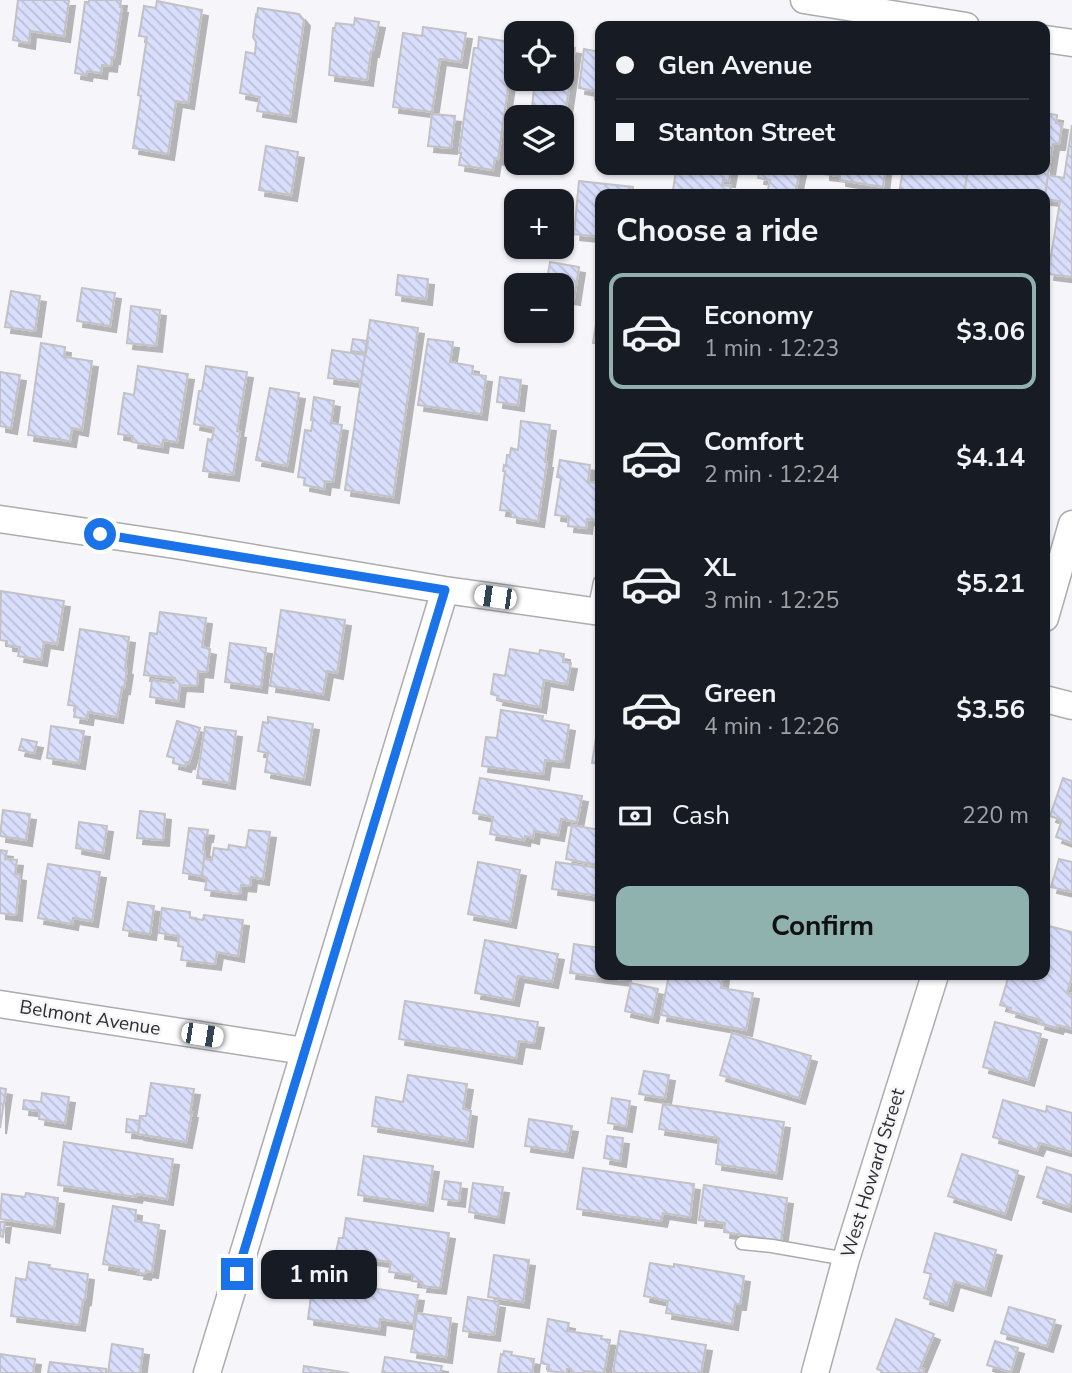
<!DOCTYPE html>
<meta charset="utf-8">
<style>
:root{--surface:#171b24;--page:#20242c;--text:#f1f3f6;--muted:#9ea1a6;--line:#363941;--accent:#90b2ae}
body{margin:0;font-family:"Nunito Sans",sans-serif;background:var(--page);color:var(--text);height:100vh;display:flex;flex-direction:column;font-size:26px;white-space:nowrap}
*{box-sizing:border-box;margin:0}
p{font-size:23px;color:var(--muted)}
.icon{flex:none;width:38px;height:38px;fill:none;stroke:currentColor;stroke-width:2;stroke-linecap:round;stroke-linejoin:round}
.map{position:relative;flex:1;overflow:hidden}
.sheet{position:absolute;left:595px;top:189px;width:455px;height:791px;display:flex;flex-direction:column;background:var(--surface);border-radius:14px;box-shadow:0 2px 5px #0004}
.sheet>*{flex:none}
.banner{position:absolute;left:595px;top:21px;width:455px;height:154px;border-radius:14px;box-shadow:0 2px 5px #0004;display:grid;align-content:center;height:154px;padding:0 21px;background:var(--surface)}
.tools{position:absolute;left:504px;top:21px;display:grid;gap:14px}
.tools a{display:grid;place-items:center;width:70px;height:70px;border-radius:14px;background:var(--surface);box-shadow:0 2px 5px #0004;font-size:35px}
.end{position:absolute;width:32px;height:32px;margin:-16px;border:9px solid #1a73e8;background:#fff;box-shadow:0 0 0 4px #fff}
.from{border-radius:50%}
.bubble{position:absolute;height:49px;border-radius:14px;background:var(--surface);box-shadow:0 2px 5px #0004;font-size:23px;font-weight:700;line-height:49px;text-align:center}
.car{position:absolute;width:21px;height:42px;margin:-21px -10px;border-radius:9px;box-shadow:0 0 5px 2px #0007;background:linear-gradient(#fff 24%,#345 0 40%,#fff 0 76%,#345 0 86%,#fff 0)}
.banner b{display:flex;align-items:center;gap:24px;height:66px;font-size:26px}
.banner b+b{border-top:2px solid var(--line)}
.banner i{width:18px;height:18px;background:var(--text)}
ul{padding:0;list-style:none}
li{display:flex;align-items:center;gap:21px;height:116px;margin:0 14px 10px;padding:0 7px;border:4px solid transparent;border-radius:14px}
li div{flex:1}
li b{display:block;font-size:26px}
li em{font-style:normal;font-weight:700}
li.selected{border-color:var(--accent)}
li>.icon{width:63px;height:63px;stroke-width:1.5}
h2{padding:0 21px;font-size:32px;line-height:84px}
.pay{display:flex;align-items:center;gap:18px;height:77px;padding:0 21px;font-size:26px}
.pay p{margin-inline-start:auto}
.primary-button{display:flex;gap:14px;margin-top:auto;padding:14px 21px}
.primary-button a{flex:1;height:80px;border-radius:14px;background:var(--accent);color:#111;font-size:28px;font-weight:700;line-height:80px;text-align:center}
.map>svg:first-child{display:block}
.building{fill:url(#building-back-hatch);stroke:#c2c2c6;stroke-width:2;filter:url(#shadow)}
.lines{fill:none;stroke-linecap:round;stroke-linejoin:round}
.lane-casing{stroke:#acabaf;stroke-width:15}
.street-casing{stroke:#acabaf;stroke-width:29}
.lane{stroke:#fff;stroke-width:12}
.street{stroke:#fff;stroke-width:26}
.route{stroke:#1a73e8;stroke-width:9}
.labels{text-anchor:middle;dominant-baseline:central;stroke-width:5;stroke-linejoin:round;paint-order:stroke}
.street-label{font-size:19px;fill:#2d2d2e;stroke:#f6f5f9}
</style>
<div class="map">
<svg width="1072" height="1373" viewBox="0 0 1072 1373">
<defs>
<pattern id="building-back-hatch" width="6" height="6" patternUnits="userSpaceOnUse" patternTransform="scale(1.75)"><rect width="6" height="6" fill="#d8defb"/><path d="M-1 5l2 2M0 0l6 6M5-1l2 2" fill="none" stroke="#babfd7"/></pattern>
<filter id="shadow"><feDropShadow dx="6" dy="6" stdDeviation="0" flood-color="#0004"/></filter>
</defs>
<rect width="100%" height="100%" fill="#f6f5f9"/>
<!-- building -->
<path class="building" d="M18 0H69L64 36 30 31 29 43 13 40Z
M89 0H121L120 7H122L114 58 112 57 111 66 102 65 101 73 87 71 86 75 75 73 85 2H89Z
M157 1 202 10 188 103 176 101 168 154 133 148 141 96 138 95 147 37 139 36 144 6 156 8Z
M258 8 299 14 304 20 290 116 257 111 260 97 240 93 246 52 255 54 256 42 253 37 256 15 257 16Z
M355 18 379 22 373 51H371L367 80 329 75 333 28H335L336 23 354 25Z
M423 27 466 33 461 62 440 59 432 112 393 107 403 33 422 36Z
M479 37 510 42 509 52 513 53 498 159 495 158 493 170 459 165 461 153H459L474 48H478Z
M562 46 575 48 563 129 562 117H531L535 79H562Z
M584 49 600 52V100H595V91L579 88Z
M1045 113 1057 115 1056 123 1062 124 1059 144H1053L1045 195 964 194 968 170H1045Z
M432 114 455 116 451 148 428 146Z
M1072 125V277L1048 274 1060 201 1045 199 1048 175 1064 178Z
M266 146 298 152 291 195 259 190Z
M676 170H731L729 181 723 180 722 185 731 186 730 194H703L673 190Z
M760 170H800L795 194H767L770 180 758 178Z
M824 170H885L883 187 840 180V176L824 174Z
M903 170H968L964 194 899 193Z
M579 181 633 187 632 194H600V237L574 234Z
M516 243V247H534L533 252 515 249Z
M550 262 579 267 574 299 562 297V285H546Z
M398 275 428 279 426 299 396 295Z
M82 288 115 293 110 326 77 321Z
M11 291 40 296 35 331 5 327Z
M599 305H600V344L593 343Z
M131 306 160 310 156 346 127 343Z
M370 320 418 328 393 497 345 490Z
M353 339 368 341 366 353 351 351Z
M428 339 453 342 450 362 473 366 472 374 486 376 481 414 418 405Z
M41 343 65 347 64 357 92 361 82 430 72 428 70 441 28 435Z
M332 350 365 355 361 382 328 378Z
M138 366 188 374 177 442 163 440 162 447 132 442 133 436 118 434 124 393 134 395Z
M206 366 247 372 237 431 240 432 233 475 203 471 208 439 212 440 214 428 194 424 199 391H202Z
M0 372 20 375 11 428 0 426Z
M500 377 521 380 518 405 497 402Z
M270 388 299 393 287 466 256 460Z
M314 397 334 401 331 423 342 425 333 482 325 481 324 489 304 485 305 478 298 477 305 430 311 431 313 421 311 420Z
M521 421 550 425 545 462H547L538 521 511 517V511L500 510 505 471H503L504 465 506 466 507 455H510L511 448 518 450Z
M560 460 590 465 588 482 600 483V521L587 519 586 528 568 526 569 517 555 515 561 478 557 477Z
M1 591 64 601 57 644 44 642 41 660 18 656 20 647 7 645V641L0 640Z
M281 610 345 620 337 673 327 671 323 694 270 686Z
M160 612 206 618 202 647 210 649 207 672 198 671 197 686 180 685 178 701 150 697 152 680 174 683 175 678 144 675 150 633 157 634Z
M80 629 129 637 125 668 127 669 124 688 122 687 117 717 88 712 87 719 74 717 76 706 68 705Z
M230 643 266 648 261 687 225 682Z
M510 649 539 654 540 650 564 654 563 662 571 663 567 684 544 680 540 707 497 699 498 696 491 694 494 674 505 676Z
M501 710 543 716 542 720 569 725 563 762 545 760 543 774 482 766 486 737 497 738Z
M268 717 313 724 304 779 265 772 268 753 258 751 263 722 268 723Z
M177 721 200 728 189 763 187 762 185 766 173 763 174 758 167 756Z
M598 725H600V764L592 763Z
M51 726 84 731 79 763 47 758Z
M205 727 236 731 229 783 197 778Z
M22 739 37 742 34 753 19 750Z
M480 778 582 796 577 822 561 819 558 835 534 831 533 838 525 836 524 840 490 834 493 817 473 813Z
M1063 778 1072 781V843L1056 837 1062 820 1050 816Z
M3 810 30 814 26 840 0 836Z
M140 811 165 814 163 840 137 838Z
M79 822 107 826 103 853 76 848Z
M572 825 600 830V852L598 865 566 859Z
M189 828 208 830 207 836H205L203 850 205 851 202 876 183 873Z
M249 830 270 832 263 879 251 877 250 886 241 885 240 894 205 890 207 878 202 877 204 859 212 860 214 848 228 850 229 845 246 848Z
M0 850 7 851 5 859 17 860 15 874 20 875 16 915 0 913Z
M1059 859 1072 862V892L1051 887Z
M478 862 520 870 510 922 468 914Z
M556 862 600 868 599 896 552 889Z
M48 864 100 872 92 921 73 918 72 924 38 918Z
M128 902 154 906 150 934 123 930Z
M162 908 190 912V918L203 920 204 915 243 920 238 956 217 952 215 964 181 960 183 947 178 946 179 936 159 933Z
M1045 925 1072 932V976L1067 993 1072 994V1029L1058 1025 1057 1028 1039 1023 1040 1020 1010 1011 1011 1008 1000 1005 1009 975H1045Z
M485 940 558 954 552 982 518 976 513 1000 475 993Z
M574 944 600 948V975H625L624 980 570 973Z
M669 975H723L721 988 753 993 746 1030 661 1015Z
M631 983 658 989 652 1017 625 1011Z
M405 1001 538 1022 534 1043 519 1041 516 1058 399 1039Z
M995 1022 1041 1034 1028 1080 983 1067Z
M732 1033 811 1056 799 1098 720 1075Z
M644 1071 669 1075 665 1098 639 1094Z
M408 1075 467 1084 463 1109 471 1111 467 1141 372 1126 376 1097 403 1102Z
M151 1083 194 1089 190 1112H192L186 1142 138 1134 140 1116H146Z
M0 1088 6 1089 0 1128Z
M42 1093 69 1097 65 1123 39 1119 40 1111 23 1109 24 1100 41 1102Z
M612 1098 630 1101 626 1126 608 1123Z
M1003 1100 1046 1112 1047 1106 1072 1113V1152L1040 1143 1037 1150 993 1137Z
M663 1104 784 1122 776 1173 716 1164 719 1138 659 1129Z
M127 1119 140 1121 138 1133 126 1132Z
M529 1119 572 1126 567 1152 525 1146Z
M607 1136 623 1138 620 1161 604 1158Z
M64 1142 173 1159 167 1199 137 1194 136 1197 58 1185Z
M962 1154 1018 1171 1005 1214 948 1196Z
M364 1156 433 1166 427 1205 358 1195Z
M1047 1167 1072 1175V1199L1069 1207 1037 1197Z
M583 1168 694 1184 690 1217 663 1213 661 1221 577 1209Z
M445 1181 461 1183 459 1201 442 1199Z
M473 1183 503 1187 498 1217 469 1212Z
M704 1185 787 1198 781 1241 724 1232 725 1223 699 1220Z
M26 1193 58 1198 54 1227 0 1219 2 1194 25 1197Z
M113 1206 136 1210 135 1221 159 1225 152 1272 146 1271 145 1274 138 1273 139 1270 103 1264Z
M346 1218 449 1233 440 1288 421 1286 422 1282 412 1281 413 1275 389 1272 391 1262 349 1256V1259L335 1257 339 1238H343Z
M0 1222H5L3 1237 0 1236Z
M935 1233 996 1250 985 1290 954 1281 947 1305 924 1298 931 1274 924 1272Z
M494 1255 529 1260 523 1302 488 1297Z
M29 1262 50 1265 49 1268 88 1274 85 1299 83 1300 79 1325 11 1316 16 1278 26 1280Z
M650 1263 674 1267V1264L744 1276 740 1304H735L732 1324 666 1313 668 1301 644 1296Z
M325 1281 418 1295 413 1324 380 1319 379 1329 308 1319 311 1296 323 1298Z
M468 1297 499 1302 494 1335 463 1331Z
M1009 1307 1055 1320 1047 1346 1001 1333Z
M417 1313 451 1318 446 1357 411 1352Z
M548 1319 569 1323 567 1331 602 1336 601 1339 610 1340 604 1373 585 1371 584 1373H571V1369H567V1373L548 1371 549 1365 541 1363Z
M896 1319 934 1334 920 1368 924 1369 923 1373H881L882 1371 877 1369Z
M620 1331 706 1345 701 1373H613Z
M995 1341 1018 1348 1011 1372 987 1365Z
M112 1344 143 1349 140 1373H108Z
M504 1351 512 1352 511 1355 534 1359 532 1373H498L501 1354 503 1355Z
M0 1354 35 1359 33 1373H0Z
M385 1357 442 1366 440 1373H382Z
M50 1362 106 1369V1373H48Z
M304 1366 349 1373H303Z"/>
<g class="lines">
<defs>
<path id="lane" d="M594 611 600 582
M742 1243 772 1246 846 1259"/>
<path id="street" d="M804 0 966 26
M1045 39 1072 43
M0 519 175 545 445 590 600 612
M1045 618 1072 524
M1045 699 1072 706
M0 1004 304 1051
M207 1373 445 590
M815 1373 846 1259 935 975"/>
</defs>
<!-- lane casing -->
<use href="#lane" class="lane-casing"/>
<!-- street casing -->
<use href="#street" class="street-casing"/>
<!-- lane -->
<use href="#lane" class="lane"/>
<!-- street -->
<use href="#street" class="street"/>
</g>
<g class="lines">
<!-- route -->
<path class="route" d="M100 534 445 590 237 1274"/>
</g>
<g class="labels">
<!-- street labels -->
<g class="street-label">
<text transform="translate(90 1018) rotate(9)">Belmont Avenue</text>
<text transform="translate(873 1173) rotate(-73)">West Howard Street</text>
</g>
</g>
</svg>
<div class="tools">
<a><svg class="icon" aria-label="locate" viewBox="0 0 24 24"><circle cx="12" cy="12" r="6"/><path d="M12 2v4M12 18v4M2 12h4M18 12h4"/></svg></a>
<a><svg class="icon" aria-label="layers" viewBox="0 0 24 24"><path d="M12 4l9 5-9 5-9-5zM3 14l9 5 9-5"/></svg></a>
<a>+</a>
<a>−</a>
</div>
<i class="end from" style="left:100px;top:534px"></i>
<i class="end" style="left:237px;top:1274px"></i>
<div class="bubble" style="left:261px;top:1250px;width:116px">1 min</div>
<i class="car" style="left:495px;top:597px;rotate:278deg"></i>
<i class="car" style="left:202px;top:1035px;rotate:99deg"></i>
<div class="banner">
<b><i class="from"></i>Glen Avenue</b>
<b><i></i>Stanton Street</b>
</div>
<section class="sheet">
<h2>Choose a ride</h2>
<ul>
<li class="selected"><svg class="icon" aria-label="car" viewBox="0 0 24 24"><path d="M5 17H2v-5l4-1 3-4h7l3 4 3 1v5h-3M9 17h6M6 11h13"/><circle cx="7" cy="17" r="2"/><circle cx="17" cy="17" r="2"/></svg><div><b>Economy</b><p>1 min · 12:23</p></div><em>$3.06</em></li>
<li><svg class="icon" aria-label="car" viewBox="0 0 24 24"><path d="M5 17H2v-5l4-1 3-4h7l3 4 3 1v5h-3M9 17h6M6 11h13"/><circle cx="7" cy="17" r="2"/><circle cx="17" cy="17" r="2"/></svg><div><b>Comfort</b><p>2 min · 12:24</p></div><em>$4.14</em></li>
<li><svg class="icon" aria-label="car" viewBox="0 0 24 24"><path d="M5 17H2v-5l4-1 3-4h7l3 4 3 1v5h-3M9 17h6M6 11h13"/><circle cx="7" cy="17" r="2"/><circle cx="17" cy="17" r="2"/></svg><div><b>XL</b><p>3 min · 12:25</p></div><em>$5.21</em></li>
<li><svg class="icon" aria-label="car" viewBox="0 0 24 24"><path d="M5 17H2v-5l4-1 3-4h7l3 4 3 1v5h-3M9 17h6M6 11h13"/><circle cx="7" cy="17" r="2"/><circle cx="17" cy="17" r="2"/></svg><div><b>Green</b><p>4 min · 12:26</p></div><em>$3.56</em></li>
</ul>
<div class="pay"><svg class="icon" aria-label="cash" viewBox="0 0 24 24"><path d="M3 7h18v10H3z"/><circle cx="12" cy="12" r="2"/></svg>Cash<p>220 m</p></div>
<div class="primary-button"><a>Confirm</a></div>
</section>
</div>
